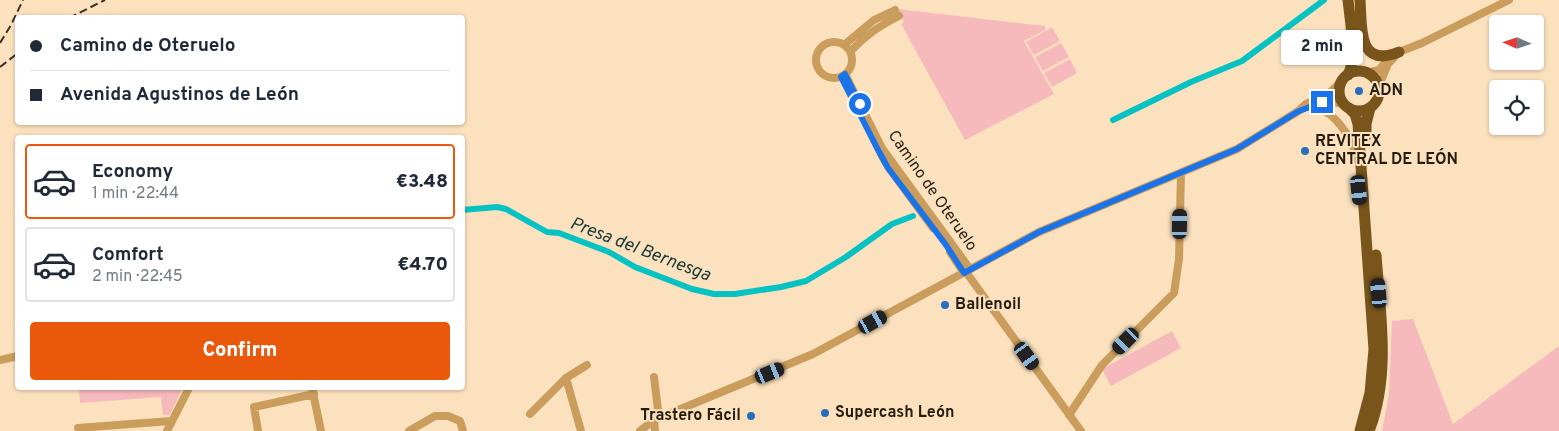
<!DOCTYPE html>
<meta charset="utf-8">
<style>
:root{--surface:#fff;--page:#f6f6f7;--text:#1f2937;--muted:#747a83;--line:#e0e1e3;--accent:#ea580c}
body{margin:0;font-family:Overpass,sans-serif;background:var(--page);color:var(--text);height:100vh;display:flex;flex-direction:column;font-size:19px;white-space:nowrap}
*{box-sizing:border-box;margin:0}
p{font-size:16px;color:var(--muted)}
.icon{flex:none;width:28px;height:28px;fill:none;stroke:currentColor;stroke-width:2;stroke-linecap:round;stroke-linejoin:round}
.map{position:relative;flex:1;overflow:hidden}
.sheet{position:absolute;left:15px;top:135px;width:450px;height:255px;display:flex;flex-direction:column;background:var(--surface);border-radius:5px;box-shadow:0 1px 4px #0004}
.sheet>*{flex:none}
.banner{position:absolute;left:15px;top:15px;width:450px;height:110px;border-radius:5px;box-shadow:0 1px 4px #0004;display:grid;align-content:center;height:110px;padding:0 15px;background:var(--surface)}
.needle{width:32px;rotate:273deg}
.fabs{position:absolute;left:1489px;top:15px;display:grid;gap:10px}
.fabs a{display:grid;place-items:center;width:55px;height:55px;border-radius:5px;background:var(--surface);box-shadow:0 1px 4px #0004;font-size:25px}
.end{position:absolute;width:22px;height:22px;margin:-11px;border:6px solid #1a73e8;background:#fff;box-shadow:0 0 0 2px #fff}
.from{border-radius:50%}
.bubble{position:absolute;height:35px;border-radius:5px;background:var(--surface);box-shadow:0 1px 4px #0004;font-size:16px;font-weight:800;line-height:35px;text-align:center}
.car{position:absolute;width:15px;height:30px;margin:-15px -8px;border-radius:6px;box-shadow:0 0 4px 1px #0007;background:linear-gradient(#222 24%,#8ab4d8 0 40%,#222 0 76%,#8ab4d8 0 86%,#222 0)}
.banner b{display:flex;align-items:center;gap:18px;height:48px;font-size:19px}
.banner b+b{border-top:1px solid var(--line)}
.banner i{width:12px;height:12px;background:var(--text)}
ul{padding:9px 0 0;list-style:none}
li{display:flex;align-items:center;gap:15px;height:75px;margin:0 10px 8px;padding:0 5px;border:2px solid var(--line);border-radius:5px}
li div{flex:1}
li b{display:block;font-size:19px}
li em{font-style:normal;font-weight:800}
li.current{border-color:var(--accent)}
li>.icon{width:45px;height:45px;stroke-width:1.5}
.cta{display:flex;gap:10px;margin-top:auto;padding:10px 15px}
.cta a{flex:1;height:58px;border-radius:5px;background:var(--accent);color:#fff;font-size:20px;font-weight:800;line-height:58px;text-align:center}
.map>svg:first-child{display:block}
.green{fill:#f6b9bc}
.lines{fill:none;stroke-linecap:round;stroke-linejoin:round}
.canal{stroke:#07c2c2;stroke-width:6}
.minor{stroke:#ca9d5d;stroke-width:8}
.highway{stroke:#79551c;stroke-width:11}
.rail{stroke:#3e3223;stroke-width:2;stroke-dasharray:8 4;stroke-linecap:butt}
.route{stroke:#1a73e8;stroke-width:6}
.poi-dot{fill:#276dbd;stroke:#fce1be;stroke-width:2}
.labels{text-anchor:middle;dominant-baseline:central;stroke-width:4;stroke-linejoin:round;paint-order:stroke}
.poi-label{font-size:16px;font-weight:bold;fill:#261c0f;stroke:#fce1be;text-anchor:start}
.street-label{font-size:16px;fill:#261c0f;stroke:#fce1be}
.water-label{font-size:18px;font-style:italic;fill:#183837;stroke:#fce1be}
</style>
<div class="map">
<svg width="1559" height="431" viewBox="0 0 1559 431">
<rect width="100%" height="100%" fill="#fce1be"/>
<!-- green -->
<path class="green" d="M897 9 1045 26V30L1024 41 1054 94 965 140 901 24 904 22Z
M1052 27 1060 41 1034 55 1026 42Z
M1061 43 1069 57 1043 71 1035 57Z
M1070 59 1077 73 1052 87 1044 73Z
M1413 319 1453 424 1559 346V431H1382L1389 395 1392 321Z
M1172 331 1181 348 1111 386 1102 369Z
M79 388H180L182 389 170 415H163L161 397 80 403Z"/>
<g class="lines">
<!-- canal -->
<path class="canal" d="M1113 120 1191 82 1242 61 1324 0
M462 210 497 207 506 209 547 232 559 233 609 252 635 267 648 272 692 289 714 294H735L781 287 806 281 846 257 892 224 913 216"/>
<!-- minor -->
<path class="minor" d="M816 60a18 18 0 1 1 36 0a18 18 0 1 1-36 0Z
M844 45 874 20 895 10
M850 52C866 35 879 26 899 16
M1367 73 1379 70 1386 62
M845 74 882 148 970 269
M1378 88 1388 64 1399 52 1422 43 1509 0
M1317 103 1331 101 1345 105
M1309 107C1332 106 1354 139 1356 159
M881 154 889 168 933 228
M950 252 964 273
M966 272 1081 431
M0 360 18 356
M654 377 659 418
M566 378 581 431
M312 388 321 431
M530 414 566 378 587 365
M1069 415 1102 365 1174 293 1179 259 1181 173
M654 420 655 431
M78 428 171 421
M167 431 189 388
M258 431 254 407 314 394
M409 431 435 416H448L460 421 463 431
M640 431 654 420 813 354 1039 232 1237 149 1297 112 1306 104 1328 94 1342 81"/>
<!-- highway -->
<path class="highway" d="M1360 0C1362 27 1357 69 1399 52
M1339 91a20 20 0 1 1 40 0a20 20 0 1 1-40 0Z
M1348 75C1357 59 1350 19 1348 0
M1349 108 1355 114 1358 124 1374 349 1370 393 1360 431
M1366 136V124L1370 108
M1369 431C1391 375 1380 312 1376 255"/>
<!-- rail -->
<path class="rail" d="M69 18 105 0
M0 43 11 25 23 0
M0 67 18 53"/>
</g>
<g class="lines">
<!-- route -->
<path class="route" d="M860 104 845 74 841 77 877 148 888 168 946 245 964 273 1039 232 1237 149 1297 112 1322 102"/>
</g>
<!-- markers -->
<g class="poi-dot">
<circle cx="1359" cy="91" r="5"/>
<circle cx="1305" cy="151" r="5"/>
<circle cx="945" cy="305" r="5"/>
<circle cx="825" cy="413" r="5"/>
<circle cx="751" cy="416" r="5"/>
</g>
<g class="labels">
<!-- poi labels -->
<g class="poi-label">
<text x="1369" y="91">ADN</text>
<text x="1315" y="142">REVITEX<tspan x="1315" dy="18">CENTRAL DE LEÓN</tspan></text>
<text x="955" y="305">Ballenoil</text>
<text x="835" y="413">Supercash León</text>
<text x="741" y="416" text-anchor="end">Trastero Fácil</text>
</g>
<!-- street labels -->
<g class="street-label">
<text transform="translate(932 191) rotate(55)">Camino de Oteruelo</text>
</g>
<!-- water labels -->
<g class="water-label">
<text transform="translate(640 250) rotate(21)">Presa del Bernesga</text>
</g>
</g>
</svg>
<div class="fabs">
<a><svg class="needle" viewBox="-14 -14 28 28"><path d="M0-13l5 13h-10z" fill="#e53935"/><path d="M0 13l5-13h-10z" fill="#747a83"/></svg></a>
<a><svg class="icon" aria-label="locate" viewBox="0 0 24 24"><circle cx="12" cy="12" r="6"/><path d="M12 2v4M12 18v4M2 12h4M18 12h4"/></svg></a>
</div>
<i class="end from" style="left:860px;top:104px"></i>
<i class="end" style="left:1322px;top:102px"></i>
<div class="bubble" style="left:1281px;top:30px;width:82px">2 min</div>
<i class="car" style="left:1359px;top:190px;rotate:174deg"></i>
<i class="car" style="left:1180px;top:224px;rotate:1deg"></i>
<i class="car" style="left:1379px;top:293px;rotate:355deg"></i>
<i class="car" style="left:873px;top:322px;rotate:61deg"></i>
<i class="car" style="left:1126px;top:341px;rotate:225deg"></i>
<i class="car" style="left:1027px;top:356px;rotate:144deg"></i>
<i class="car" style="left:770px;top:373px;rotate:68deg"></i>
<div class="banner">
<b><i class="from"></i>Camino de Oteruelo</b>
<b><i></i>Avenida Agustinos de León</b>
</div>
<section class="sheet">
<ul>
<li class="current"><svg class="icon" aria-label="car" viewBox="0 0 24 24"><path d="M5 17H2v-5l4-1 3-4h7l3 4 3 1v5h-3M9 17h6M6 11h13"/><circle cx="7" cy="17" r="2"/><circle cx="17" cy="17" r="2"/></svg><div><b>Economy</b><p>1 min · 22:44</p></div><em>€3.48</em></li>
<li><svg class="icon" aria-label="car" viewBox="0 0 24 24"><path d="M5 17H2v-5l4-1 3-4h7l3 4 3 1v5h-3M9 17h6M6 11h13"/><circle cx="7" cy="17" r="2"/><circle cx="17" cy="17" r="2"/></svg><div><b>Comfort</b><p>2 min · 22:45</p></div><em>€4.70</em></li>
</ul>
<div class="cta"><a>Confirm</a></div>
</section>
</div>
